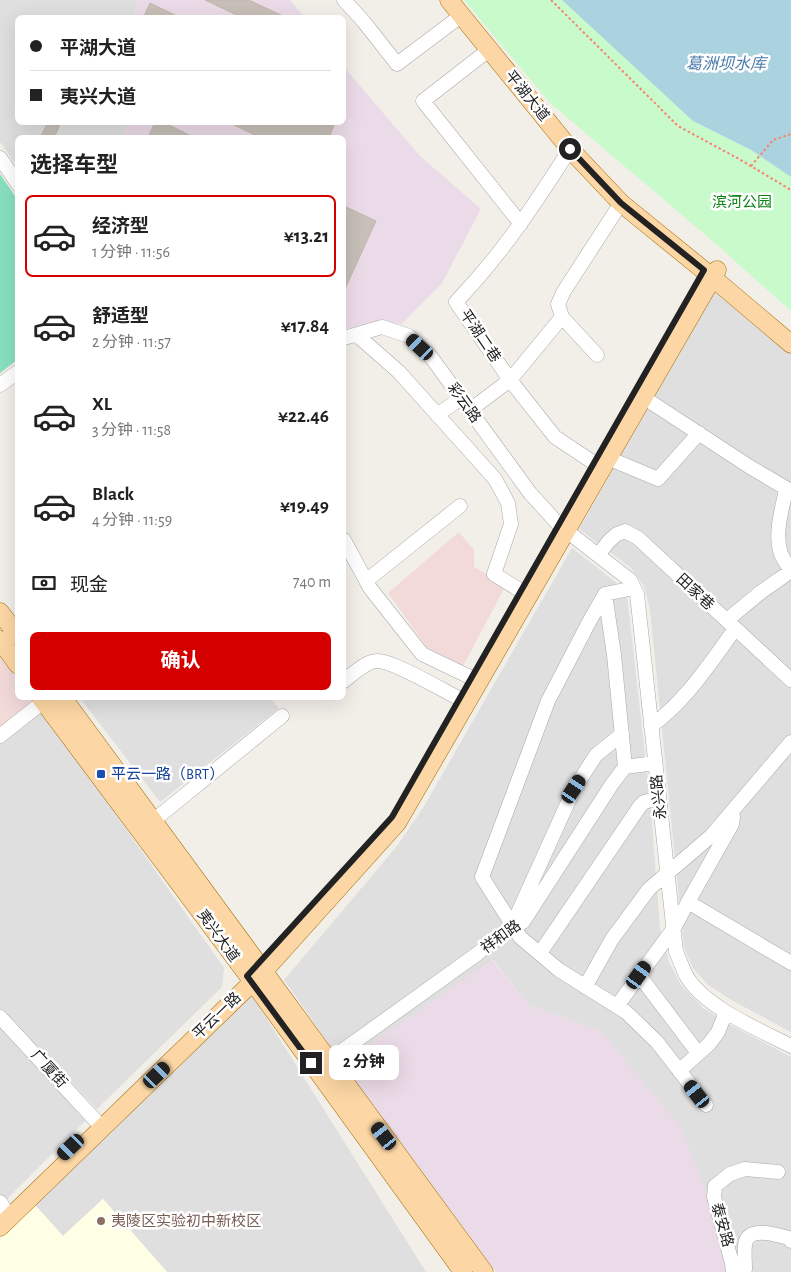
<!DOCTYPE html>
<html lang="zh">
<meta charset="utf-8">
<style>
:root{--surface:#fff;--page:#f6f6f6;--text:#222;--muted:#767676;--line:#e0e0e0;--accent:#d40000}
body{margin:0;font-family:"Alegreya Sans","Noto Sans SC",sans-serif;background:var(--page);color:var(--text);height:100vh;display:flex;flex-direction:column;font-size:19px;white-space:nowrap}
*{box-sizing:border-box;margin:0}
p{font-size:16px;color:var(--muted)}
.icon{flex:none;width:28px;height:28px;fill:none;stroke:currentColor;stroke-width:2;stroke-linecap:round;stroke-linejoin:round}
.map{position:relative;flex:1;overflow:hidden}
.drawer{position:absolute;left:15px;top:135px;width:331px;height:565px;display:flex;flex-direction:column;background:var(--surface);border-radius:8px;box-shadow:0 5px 20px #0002}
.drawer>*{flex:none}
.top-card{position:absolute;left:15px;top:15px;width:331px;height:110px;border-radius:8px;box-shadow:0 5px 20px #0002;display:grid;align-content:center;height:110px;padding:0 15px;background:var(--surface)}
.end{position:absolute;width:22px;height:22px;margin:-11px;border:6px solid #222;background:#fff;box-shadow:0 0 0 2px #fff}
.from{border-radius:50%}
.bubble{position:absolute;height:35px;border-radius:8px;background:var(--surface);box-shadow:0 5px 20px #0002;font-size:16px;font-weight:700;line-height:35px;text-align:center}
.car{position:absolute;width:15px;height:30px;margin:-15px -8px;border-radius:6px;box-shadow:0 0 4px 1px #0007;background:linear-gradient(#222 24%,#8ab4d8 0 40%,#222 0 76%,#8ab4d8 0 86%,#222 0)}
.top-card b{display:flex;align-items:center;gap:18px;height:48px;font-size:19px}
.top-card b+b{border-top:1px solid var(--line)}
.top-card i{width:12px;height:12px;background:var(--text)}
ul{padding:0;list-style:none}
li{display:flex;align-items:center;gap:15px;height:82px;margin:0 10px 8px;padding:0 5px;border:2px solid transparent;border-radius:8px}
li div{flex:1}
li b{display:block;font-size:19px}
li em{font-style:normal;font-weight:700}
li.current{border-color:var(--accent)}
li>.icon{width:45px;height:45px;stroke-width:1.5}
h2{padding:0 15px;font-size:22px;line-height:60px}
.pay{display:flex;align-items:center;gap:12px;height:55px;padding:0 15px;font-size:19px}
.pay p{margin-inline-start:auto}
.action{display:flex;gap:10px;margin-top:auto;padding:10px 15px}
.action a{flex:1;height:58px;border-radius:8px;background:var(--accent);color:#fff;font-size:20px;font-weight:700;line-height:58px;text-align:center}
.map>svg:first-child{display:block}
.residential{fill:#e0dfdf}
.commercial{fill:#f2dad9}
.industrial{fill:#ebdbe8}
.education{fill:#ffffe5}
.park{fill:#c8facc}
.pitch{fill:#88e0be}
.water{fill:#aad3df}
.building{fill:#c7bfb8;stroke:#c4b6ab}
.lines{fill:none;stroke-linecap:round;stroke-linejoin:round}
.minor-casing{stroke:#a9a9a9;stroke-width:15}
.major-casing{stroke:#a06b00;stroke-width:19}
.path{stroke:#fa8072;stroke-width:2;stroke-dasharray:2.5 2.5;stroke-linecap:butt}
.minor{stroke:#fff;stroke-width:14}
.major{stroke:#fcd6a4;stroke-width:18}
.route{stroke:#222;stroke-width:6}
.transit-dot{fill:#1a4fb4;stroke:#fff;stroke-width:2}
.education-dot{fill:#8d6e63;stroke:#fff;stroke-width:2}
.labels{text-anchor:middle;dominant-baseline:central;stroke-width:5;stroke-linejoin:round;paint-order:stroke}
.street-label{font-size:15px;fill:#222;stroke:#fff}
.park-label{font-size:15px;fill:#0c8416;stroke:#fff}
.transit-label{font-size:15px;fill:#164399;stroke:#fff;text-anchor:start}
.education-label{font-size:15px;fill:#785e54;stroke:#fff;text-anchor:start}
.water-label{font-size:16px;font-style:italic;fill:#4a7aab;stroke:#fff}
</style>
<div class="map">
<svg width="791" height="1272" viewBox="0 0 791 1272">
<rect width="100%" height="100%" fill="#f2efe9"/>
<!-- residential -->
<path class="residential" d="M0 0H140L132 17 18 18V122L129 123 122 137 18 138 17 166 0 142Z
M716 290 791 354V1032L733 1001 708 985 693 968 684 948 650 610 644 586 630 567 579 529Z
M572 548 618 584 627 596 650 798 660 928 669 962 681 985 702 1007 725 1022 791 1057V1272H730L726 1269 704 1187 601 1031 530 1006 493 960 343 1064 284 980 397 846 423 808Z
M80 698H270L279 708 160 802Z
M42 710 224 968 222 987 97 1109 0 1009V742Z
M252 995 426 1272H167L103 1199 63 1236 35 1205Z
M0 1026 87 1119 0 1206Z"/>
<!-- commercial -->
<path class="commercial" d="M459 532 474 550V567L506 585 463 666 428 649 388 593Z
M0 654 17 679 18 698H31L34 702 0 729Z"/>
<!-- industrial -->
<path class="industrial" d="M140 0H290L304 17 132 18Z
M344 67 420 156 481 209 442 283 402 324 374 322 344 329V138H122L129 123 344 122Z
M492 960 530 1006 601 1031 682 1129 704 1187 726 1269V1272H496L343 1064Z"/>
<!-- education -->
<path class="education" d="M103 1199 167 1272H0V1238L35 1205 63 1236Z"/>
<!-- park -->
<path class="park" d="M464 0H562L693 121 751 150 791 177V311L716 244 549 102Z"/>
<!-- pitch -->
<path class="pitch" d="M0 174 17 199V360L0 373Z"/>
<!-- water -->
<path class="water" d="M562 0H791V177L751 150 693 121Z"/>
<!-- building -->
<path class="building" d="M205 0H249L287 18H243Z
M150 3 181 18H143Z
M48 122H61L54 138H40Z
M155 122H163L195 138H148Z
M228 122H335L329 138H261Z
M344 206 376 221 344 291Z"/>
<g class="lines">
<defs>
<path id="minor" d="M344 0 364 22 397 64 462 15
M490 49 423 101 521 224
M570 149C535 204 502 254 456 302L510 380 555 437 594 463
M0 158 18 184
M358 336 399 372 495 479 508 503 511 524 494 574 521 591
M344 338 382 327 409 336 431 357 530 493 559 525 630 580 637 594 676 952C680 960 683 970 687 977 706 1008 760 1030 791 1046
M597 355 562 317 558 304 564 291 621 203
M0 385 18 372
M643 397 750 467 791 491
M470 410 510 380 562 317
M437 415 461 398
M608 458 658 479 699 433
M786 490C782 509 774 534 781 554 784 560 788 566 791 572
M344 540 370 588 422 654 472 678
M598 555 609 541 617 534 625 531 638 538 791 680
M366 581 460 506
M634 588 605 594 589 622 548 701 482 877 520 937 559 970 626 1012 657 1042 706 1105
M605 594 614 655 625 767
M727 620 761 592 791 571
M344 681C353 674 366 661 377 661 392 660 444 691 460 699
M651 726C686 701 710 663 735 629
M0 736 44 701
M153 821 282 716
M688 902 732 824 733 817 731 814
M512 926 574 789 596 755 622 734
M540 953 640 806 644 802 659 798
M639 975 698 1053
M585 987 612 939 649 889 711 836 791 742
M617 1006 674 928 688 902 791 963
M0 1017 97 1122
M328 1061 477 954 512 926 523 922 612 784 625 767 655 763
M679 1071 709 1044 718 1032 726 1012
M0 1202 6 1211
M733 1272 732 1263 714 1197 715 1186 730 1174 745 1169 778 1172
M743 1272 745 1269C745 1261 744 1253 745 1245 747 1225 776 1235 789 1238L791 1241"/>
<path id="major" d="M449 0 570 149 621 203 712 277 791 344
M0 612 18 636
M0 640 18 665
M41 698 253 982 463 1272
M63 698 484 1272
M0 1227 263 972 397 823 717 270"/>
</defs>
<!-- minor casing -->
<use href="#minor" class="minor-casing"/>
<!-- major casing -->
<use href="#major" class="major-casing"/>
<!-- path -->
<path class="path" d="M551 0 678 126 739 159 791 190
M751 166 773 140 791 134"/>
<!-- minor -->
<use href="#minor" class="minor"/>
<!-- major -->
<use href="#major" class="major"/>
</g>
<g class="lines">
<!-- route -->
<path class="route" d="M311 1063 247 976 392 817 704 270 621 203 570 149"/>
</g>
<!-- markers -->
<rect class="transit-dot" x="96" y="769" width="10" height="10" rx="2.5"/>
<circle class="education-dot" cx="101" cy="1221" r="5"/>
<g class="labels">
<!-- street labels -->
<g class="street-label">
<text transform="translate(527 96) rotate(51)">平湖大道</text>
<text transform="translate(480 336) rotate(56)">平湖二巷</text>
<text transform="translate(464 403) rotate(54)">彩云路</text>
<text transform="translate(695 592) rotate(43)">田家巷</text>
<text transform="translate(659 797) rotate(-96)">永兴路</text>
<text transform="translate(218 936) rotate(54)">夷兴大道</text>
<text transform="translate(501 937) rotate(-36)">祥和路</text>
<text transform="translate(217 1016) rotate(-44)">平云一路</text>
<text transform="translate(49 1069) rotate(48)">广厦街</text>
<text transform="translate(722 1225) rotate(74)">泰安路</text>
</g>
<!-- park labels -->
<g class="park-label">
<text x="742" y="202">滨河公园</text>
</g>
<!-- transit labels -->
<g class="transit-label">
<text x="111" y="774">平云一路（BRT）</text>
</g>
<!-- education labels -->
<g class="education-label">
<text x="111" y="1221">夷陵区实验初中新校区</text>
</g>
<!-- water labels -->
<g class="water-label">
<text x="726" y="64">葛洲坝水库</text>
</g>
</g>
</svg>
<i class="end from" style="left:570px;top:149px"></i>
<i class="end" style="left:311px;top:1063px"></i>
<div class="bubble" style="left:329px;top:1045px;width:70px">2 分钟</div>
<i class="car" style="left:420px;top:347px;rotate:313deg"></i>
<i class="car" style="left:574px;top:789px;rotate:33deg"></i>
<i class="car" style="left:639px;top:975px;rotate:36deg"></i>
<i class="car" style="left:157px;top:1075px;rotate:46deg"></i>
<i class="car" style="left:697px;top:1094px;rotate:322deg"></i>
<i class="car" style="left:384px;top:1136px;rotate:323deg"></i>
<i class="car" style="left:71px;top:1147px;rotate:226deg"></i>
<div class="top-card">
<b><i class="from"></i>平湖大道</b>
<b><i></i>夷兴大道</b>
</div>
<section class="drawer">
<h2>选择车型</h2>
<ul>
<li class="current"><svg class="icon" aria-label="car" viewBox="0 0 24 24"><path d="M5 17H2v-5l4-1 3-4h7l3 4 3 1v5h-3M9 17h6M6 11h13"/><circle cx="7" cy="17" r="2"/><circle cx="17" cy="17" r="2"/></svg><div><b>经济型</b><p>1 分钟 · 11:56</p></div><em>¥13.21</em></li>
<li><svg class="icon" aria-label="car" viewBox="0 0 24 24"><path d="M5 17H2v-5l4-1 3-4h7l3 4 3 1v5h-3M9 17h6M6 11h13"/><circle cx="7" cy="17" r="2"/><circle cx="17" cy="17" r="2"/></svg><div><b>舒适型</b><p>2 分钟 · 11:57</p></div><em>¥17.84</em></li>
<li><svg class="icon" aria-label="car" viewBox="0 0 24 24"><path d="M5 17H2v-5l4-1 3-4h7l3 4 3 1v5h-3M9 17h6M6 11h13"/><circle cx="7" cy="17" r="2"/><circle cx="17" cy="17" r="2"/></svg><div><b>XL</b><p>3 分钟 · 11:58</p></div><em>¥22.46</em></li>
<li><svg class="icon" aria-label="car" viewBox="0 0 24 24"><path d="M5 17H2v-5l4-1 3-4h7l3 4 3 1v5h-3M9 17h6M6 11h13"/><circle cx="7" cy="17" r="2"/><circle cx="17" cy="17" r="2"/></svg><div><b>Black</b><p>4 分钟 · 11:59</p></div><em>¥19.49</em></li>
</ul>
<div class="pay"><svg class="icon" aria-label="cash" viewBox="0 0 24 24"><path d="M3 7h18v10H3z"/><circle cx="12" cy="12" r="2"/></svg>现金<p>740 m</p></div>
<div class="action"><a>确认</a></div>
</section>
</div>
